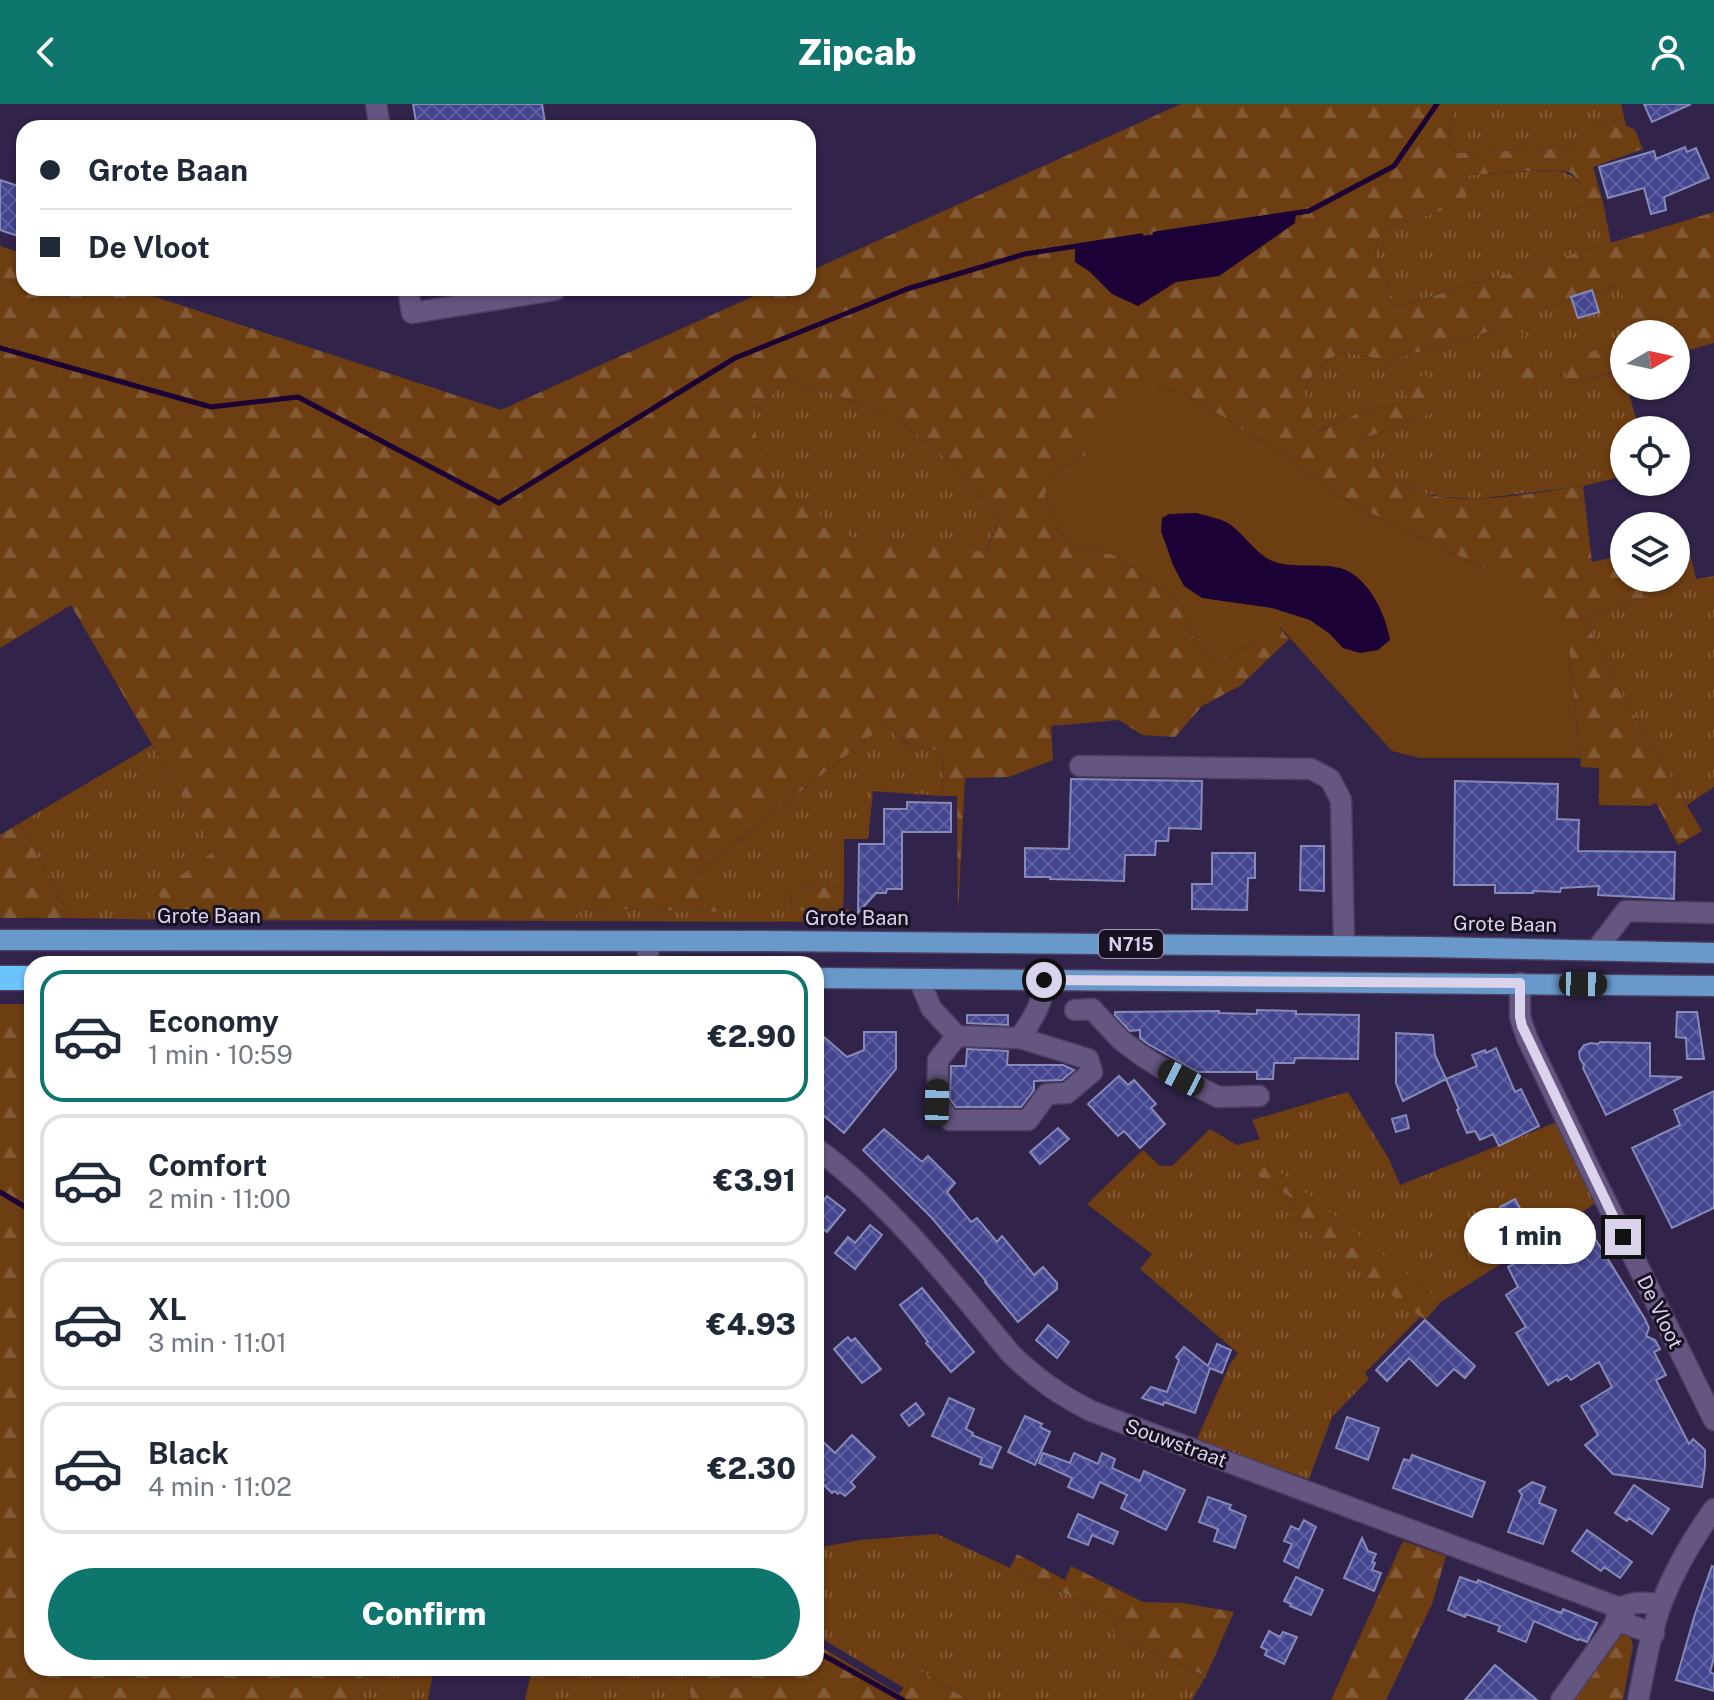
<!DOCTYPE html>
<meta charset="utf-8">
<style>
:root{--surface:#fff;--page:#f2f2f3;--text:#1f2937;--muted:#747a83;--line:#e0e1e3;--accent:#0f766e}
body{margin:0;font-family:"Public Sans",sans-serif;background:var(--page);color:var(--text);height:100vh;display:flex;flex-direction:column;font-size:30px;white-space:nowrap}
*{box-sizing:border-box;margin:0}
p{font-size:26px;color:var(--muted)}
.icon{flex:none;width:44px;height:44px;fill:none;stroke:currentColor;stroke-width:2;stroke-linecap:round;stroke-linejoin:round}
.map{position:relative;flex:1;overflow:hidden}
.drawer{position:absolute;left:24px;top:852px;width:800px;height:720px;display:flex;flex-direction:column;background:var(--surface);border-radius:24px;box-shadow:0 2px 6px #0004}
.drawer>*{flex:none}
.guide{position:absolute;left:16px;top:16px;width:800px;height:176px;border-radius:24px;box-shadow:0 2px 6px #0004;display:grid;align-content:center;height:176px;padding:0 24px;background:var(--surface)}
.needle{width:52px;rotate:81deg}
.tools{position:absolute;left:1610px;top:216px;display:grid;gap:16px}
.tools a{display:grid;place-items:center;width:80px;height:80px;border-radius:50%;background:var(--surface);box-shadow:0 2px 6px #0004;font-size:40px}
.end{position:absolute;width:36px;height:36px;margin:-18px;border:10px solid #dbd3ec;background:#111;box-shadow:0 0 0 4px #111}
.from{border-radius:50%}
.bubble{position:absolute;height:56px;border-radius:28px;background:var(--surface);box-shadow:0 2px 6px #0004;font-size:26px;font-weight:800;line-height:56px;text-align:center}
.car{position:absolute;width:24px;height:48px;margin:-24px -12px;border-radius:10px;box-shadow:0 0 6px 2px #0007;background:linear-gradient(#222 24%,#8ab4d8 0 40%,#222 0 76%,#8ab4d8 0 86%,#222 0)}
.guide b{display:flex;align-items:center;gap:28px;height:76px;font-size:30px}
.guide b+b{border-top:2px solid var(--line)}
.guide i{width:20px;height:20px;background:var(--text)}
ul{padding:14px 0 0;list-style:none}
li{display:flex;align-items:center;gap:24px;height:132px;margin:0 16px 12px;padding:0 8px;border:4px solid var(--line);border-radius:24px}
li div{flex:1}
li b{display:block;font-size:30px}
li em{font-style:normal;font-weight:800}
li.active{border-color:var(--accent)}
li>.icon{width:72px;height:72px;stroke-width:1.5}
.button{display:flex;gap:16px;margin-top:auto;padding:16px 24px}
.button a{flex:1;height:92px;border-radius:48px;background:var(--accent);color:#fff;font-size:32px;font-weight:800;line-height:92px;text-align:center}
header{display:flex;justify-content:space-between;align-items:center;height:104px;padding:0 24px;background:var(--accent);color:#fff;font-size:36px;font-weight:800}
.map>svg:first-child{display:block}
.grass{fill:url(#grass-tufts)}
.forest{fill:url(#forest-firs);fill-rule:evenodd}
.garden{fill:#6d3e12}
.water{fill:#1b0136}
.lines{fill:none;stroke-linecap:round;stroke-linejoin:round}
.stream{stroke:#1b0136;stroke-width:5}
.building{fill:url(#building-cross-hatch);stroke:#858ab9;stroke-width:2}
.minor-casing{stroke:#4c3e60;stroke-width:23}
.major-casing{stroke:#4c3e60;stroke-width:23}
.highway-casing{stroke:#4c3e60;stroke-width:27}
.minor{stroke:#655681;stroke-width:20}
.major{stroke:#6998cb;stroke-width:20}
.highway{stroke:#6cc4fd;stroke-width:24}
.route{stroke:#dbd3ec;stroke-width:10}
.labels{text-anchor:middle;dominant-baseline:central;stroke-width:6;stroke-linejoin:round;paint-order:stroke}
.shield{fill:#171122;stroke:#a099af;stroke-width:2}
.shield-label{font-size:18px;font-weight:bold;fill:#dbd3ec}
.street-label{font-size:20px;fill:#dbd3ec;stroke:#171122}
</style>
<header><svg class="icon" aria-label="back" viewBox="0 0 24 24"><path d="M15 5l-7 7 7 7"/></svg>Zipcab<svg class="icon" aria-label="person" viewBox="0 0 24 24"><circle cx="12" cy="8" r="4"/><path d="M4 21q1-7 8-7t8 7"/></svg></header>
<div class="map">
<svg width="1714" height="1596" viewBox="0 0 1714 1596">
<defs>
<pattern id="grass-tufts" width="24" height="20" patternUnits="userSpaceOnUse" patternTransform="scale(2)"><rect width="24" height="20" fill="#6d3e12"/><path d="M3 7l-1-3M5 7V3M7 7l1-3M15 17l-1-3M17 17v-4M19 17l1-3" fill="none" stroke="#815935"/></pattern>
<pattern id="forest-firs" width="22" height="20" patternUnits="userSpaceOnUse" patternTransform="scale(2)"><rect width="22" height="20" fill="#6d3e12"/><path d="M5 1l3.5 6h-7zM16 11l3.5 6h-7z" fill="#815935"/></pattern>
<pattern id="building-cross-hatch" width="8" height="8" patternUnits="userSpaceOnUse" patternTransform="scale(2)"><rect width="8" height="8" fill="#44458f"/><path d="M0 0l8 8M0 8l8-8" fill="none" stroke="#5e5f9f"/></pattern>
</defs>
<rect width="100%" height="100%" fill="#31234a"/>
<!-- grass -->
<path class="grass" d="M1455 0H1621L1626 21 1618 17 1594 20 1580 44 1459 49 1449 42Z
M1535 67C1554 67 1567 64 1580 79L1582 103 1603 98 1611 139 1396 203 1374 148 1379 134 1389 123 1444 106 1468 71Z
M1620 181 1636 230H1624V237L1563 257 1569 280 1623 266 1624 282H1627L1639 326H1624V372L1583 382 1477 395 1445 393 1422 389 1385 370 1366 356 1357 337 1437 307 1409 299 1361 307 1344 317 1317 328 1304 288 1314 267 1342 247 1387 257 1496 226 1512 287 1537 282 1516 213Z
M788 277 829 288 893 313 938 347 1000 412 985 449 852 434 763 369 751 307Z
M1714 472V683L1687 701 1622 590 1584 514 1696 475Z
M886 620C902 642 919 646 944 646L942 692 873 687 868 735H844V782L791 783 792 806 849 805V818L578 817V804L722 808 693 773Z
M152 641 215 747 157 789 174 816 71 814 20 719Z
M1348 988 1389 1055 1400 1081 1557 1018 1596 1099 1441 1198 1263 1055 1255 1070 1296 1097 1287 1113 1421 1212 1365 1269 1369 1275 1332 1313 1309 1375 1196 1337 1230 1260 1238 1249 1140 1165 1152 1150 1087 1100 1143 1046 1160 1062H1172L1210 1025 1237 1041 1260 1035 1252 1016Z
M937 1430 1119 1515 1113 1531 1206 1572 1192 1596H968L917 1565 904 1584 816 1531V1444L861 1436Z
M364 1564H434L428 1596H360Z
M532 1564H684L692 1596H525Z"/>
<!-- forest -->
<path class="forest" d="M1181 0H1455L1449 42 1459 49 1580 44 1583 29 1594 20 1618 17 1635 26 1643 45 1593 63 1603 98 1581 103 1580 79C1577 76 1575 72 1571 69 1559 63 1486 70 1468 71L1466 94 1444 106 1389 123 1379 134 1374 148 1396 203 1714 108V239L1676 250V230H1636L1619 181 1517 213 1537 282 1512 288 1495 226 1387 257 1342 247 1314 267 1304 288 1318 328 1344 317 1361 307 1408 299 1404 276 1429 271 1437 307 1357 337C1368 359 1374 364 1396 375 1404 380 1414 386 1423 389 1469 403 1536 388 1583 382L1592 458 1624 451V474H1676V438L1687 436 1696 475 1584 514 1622 590 1702 727 1678 741 1656 699 1649 702 1599 701V664L1581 663 1569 547 1490 467 1352 400 1279 348 1186 290 1157 282 1085 352 1055 367 1048 374 1045 394 1067 439 1114 451 1170 491 1182 502 1195 537 1213 555 1231 552 1279 523 1289 535 1240 582 1202 602 1175 633 1142 631 1119 616 1051 622 1053 656 1009 673 965 674 958 810 957 692H942L944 646C919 646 902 641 886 620L694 772 728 777 722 808 578 804V817L174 816 157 789 214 747 71 501 0 544V142L24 150V184H128L501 306 772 184H808V168ZM788 277 829 288 893 313 938 347 1000 412 986 448 852 434 764 369 751 307Z
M1624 237V265L1569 280 1562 257Z
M20 719 71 814H0V731Z
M844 782 843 805 792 807 791 783Z
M0 900H32V1564H364L360 1596H0Z
M1263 1054 1441 1198 1425 1216 1287 1113 1296 1097 1255 1070Z
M1403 1437 1446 1452 1432 1500 1386 1596H1331Z
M1017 1450 1065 1476 1071 1462 1143 1498 1183 1499 1234 1508 1206 1572 1113 1531 1119 1515 1010 1464Z
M1623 1528 1630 1531 1633 1542 1623 1596H1569L1615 1532Z
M816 1540 899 1590 917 1565 968 1596H692L684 1564H816Z"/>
<!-- garden -->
<path class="garden" d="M1157 282 1186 290 1279 348 1352 400 1490 467 1533 499 1569 547 1580 654H1420L1392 647 1280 523 1231 552 1213 555 1195 537 1182 502 1170 491 1114 451 1067 439 1045 394 1048 374 1055 367 1085 352C1086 346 1085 337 1088 332 1097 314 1139 292 1157 282Z"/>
<!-- water -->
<path class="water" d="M1296 109 1295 119 1219 172 1176 178 1138 202 1112 190 1089 167 1075 158V142Z
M1196 409C1206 412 1218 414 1226 418 1244 428 1255 451 1275 458 1296 465 1322 458 1343 465 1369 474 1386 511 1390 536L1378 546 1360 549 1343 544 1330 530 1310 516 1272 504 1202 494 1184 482 1173 461 1161 427 1162 414 1169 410Z"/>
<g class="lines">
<!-- stream -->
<path class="stream" d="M1155 130 1309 107 1394 62 1437 0
M0 244 211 303 298 293 499 399 735 254 907 185 1025 150 1141 132
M0 1088 32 1107
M816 1547 903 1596"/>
</g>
<!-- building -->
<path class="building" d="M413 0H542L546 24H417Z
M1644 0H1691L1652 18Z
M1685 43 1687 48 1696 44 1709 74 1664 93 1666 106 1651 110 1644 84 1608 94 1599 63 1654 47 1656 55Z
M0 76 24 84V134L0 126Z
M1592 186 1599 208 1578 214 1571 193Z
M1071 675 1202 677 1201 725 1169 724 1168 737H1156L1155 751H1125L1124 777 1050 775V773H1025V744L1069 745Z
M1455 677 1558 680 1557 715 1579 716 1578 747 1675 748 1674 795 1598 791 1599 782 1561 784 1560 788 1533 787V789H1495V781H1454Z
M907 698 951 699V728H902V785H887L886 789H876L858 809 859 740H884V705H907Z
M1301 742H1324V787L1300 786Z
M1212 749H1255V774H1248L1247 806 1192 805V780H1212Z
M1257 906 1296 907V910L1359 911 1358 955 1295 954 1294 959H1274L1273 975H1257V968H1198L1148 940 1140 934V926L1130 927 1115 911V908L1219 907V909L1257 910Z
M1677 908H1697L1704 955H1687L1686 934 1676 933Z
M967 911H1008V921L967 919Z
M816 926 847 953 864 946V928H896V965L844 1029 816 1005Z
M1396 929 1433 931 1435 951 1446 975 1403 997 1396 979Z
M1600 938 1650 939V972L1682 973 1606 1011 1583 964 1584 961 1580 955 1579 948 1584 941 1591 939 1598 940Z
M1496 944 1515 988 1521 985 1539 1022 1499 1042 1493 1030 1480 1036 1475 1027 1467 1029 1457 1006 1459 1005 1446 975 1477 962 1472 951 1485 946 1486 949Z
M967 945 1008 947 1007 961H1063L1074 966 1062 976 1034 977V986L1021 1003H956L950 995 951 962H966Z
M1119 972 1128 981 1134 976 1156 1000 1151 1004 1165 1020 1140 1044 1124 1027 1118 1032 1088 1000Z
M1714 987V1104L1672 1124 1632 1044 1680 1021 1674 1006Z
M1406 1011 1409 1024 1396 1028 1392 1015Z
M1058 1024 1069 1035 1040 1060 1030 1048Z
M884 1025 922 1058 928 1052 955 1079 947 1088 971 1118 977 1114 997 1138 1002 1132 1034 1171 1043 1163 1057 1179V1185L1018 1218 985 1178 986 1177 931 1113 863 1046Z
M827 1092 845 1106 827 1128 816 1119V1106Z
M1515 1095 1523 1110 1507 1118 1500 1103Z
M1586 1120 1645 1215 1649 1224 1646 1232 1655 1236 1660 1245 1654 1248 1666 1271 1656 1276 1689 1340 1693 1335 1705 1346V1362L1702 1383 1613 1370 1585 1341 1598 1331 1581 1302 1612 1283 1599 1258 1571 1276 1567 1271 1558 1277 1557 1275 1548 1281 1516 1229 1526 1223 1506 1191 1518 1183 1508 1163 1541 1145 1535 1135 1547 1128 1554 1140Z
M870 1121 882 1131 855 1165 835 1149 848 1133 855 1139Z
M922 1184 974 1248 951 1268 926 1239 928 1238 900 1201Z
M1425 1216 1475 1262 1465 1274 1454 1265 1437 1282 1409 1254 1387 1277 1376 1266Z
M1048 1221 1069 1238 1057 1254 1036 1236Z
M848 1233 851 1237 855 1234 881 1265 862 1279 834 1245Z
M1217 1240 1231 1246 1222 1269 1210 1264 1195 1309 1164 1298 1163 1301 1142 1294 1151 1283 1167 1288 1179 1256 1176 1253 1184 1243 1208 1262Z
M949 1294 974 1305 966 1325 973 1329 972 1331 1001 1343 992 1364 980 1360 982 1354 932 1332Z
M916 1299 924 1310 909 1322 901 1311Z
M1025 1312 1042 1320 1040 1323 1050 1328 1035 1361 1008 1348Z
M1347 1313 1379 1324 1368 1356 1336 1344Z
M816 1331 835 1349 852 1331 875 1353 851 1378 855 1383 845 1392 840 1388 838 1390 834 1387 832 1389 822 1379 824 1376 816 1369Z
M1043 1349 1070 1359 1074 1349 1098 1360 1102 1349 1115 1355 1112 1364 1140 1377 1144 1367 1185 1386 1166 1426 1121 1404 1127 1391 1100 1378 1093 1394 1068 1383 1072 1374 1039 1359Z
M1412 1351 1485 1378 1472 1413 1393 1384 1404 1355 1410 1357Z
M1532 1378 1545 1383 1539 1399 1556 1406 1543 1440 1508 1428 1522 1391 1519 1387Z
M1634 1381 1669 1405 1652 1430 1629 1414 1627 1417 1615 1409Z
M1208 1393 1231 1401 1229 1405 1246 1412 1235 1444 1214 1437 1218 1425 1199 1418Z
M1078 1410 1118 1428 1113 1440 1092 1431 1088 1441 1068 1433Z
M1304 1416 1316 1423 1298 1464 1284 1457 1292 1440 1284 1437 1291 1422 1299 1426Z
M1587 1426 1632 1458 1620 1474 1604 1463 1601 1467 1572 1447Z
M1362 1434 1368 1447 1376 1450 1372 1458 1375 1459 1372 1466 1381 1469 1374 1487 1344 1474Z
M1712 1462 1714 1463V1553L1710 1568 1714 1570V1587L1676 1576 1695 1510Z
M1296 1473 1323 1486 1311 1511 1290 1502 1291 1500 1284 1497Z
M1460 1473 1477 1479 1478 1476 1561 1509 1563 1505 1597 1519 1587 1538 1579 1535 1578 1536 1534 1517 1526 1538 1498 1527 1500 1522 1466 1510 1465 1513 1448 1506Z
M1269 1527 1280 1533 1283 1528 1297 1533 1284 1560 1265 1551 1267 1546 1261 1543Z
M1495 1561 1537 1596H1465Z"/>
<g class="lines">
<defs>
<path id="minor" d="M376 0 380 24
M408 184 412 209 555 186
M1080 662 1311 665 1330 675 1341 696 1344 842
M648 837V860
M1596 846 1626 807 1714 809
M919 875 931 904 957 932 1020 934C1031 917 1045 897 1044 876
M1520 879V913L1527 934 1586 1057 1714 1316
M1075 906 1092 905 1121 936 1141 951 1160 963 1218 993 1259 992
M957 932 938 956 937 999 950 1016H1028L1047 990 1067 989 1092 968 1088 955 1020 934
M816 1044C892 1101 951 1177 1011 1250 1037 1275 1058 1290 1091 1307L1620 1504C1634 1497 1646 1498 1661 1501
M1620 1504 1627 1520 1654 1530
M1561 1596 1614 1522 1620 1504
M1638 1596C1645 1564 1650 1529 1662 1498 1675 1465 1693 1434 1714 1405"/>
<path id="major" d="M0 836 769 837 1429 843 1714 849
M816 874 1714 882"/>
<path id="highway" d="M0 874H32"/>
</defs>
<!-- minor casing -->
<use href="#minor" class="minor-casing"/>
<!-- major casing -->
<use href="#major" class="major-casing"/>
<!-- highway casing -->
<use href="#highway" class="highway-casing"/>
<!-- minor -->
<use href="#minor" class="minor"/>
<!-- major -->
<use href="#major" class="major"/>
<!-- highway -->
<use href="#highway" class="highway"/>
</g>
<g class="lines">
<!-- route -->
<path class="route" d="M1044 876 1520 879V913L1522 922 1623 1133"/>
</g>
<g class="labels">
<!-- shield labels -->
<rect class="shield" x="1099" y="826" width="64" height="28" rx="6"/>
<g class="shield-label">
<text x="1131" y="840">N715</text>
</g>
<!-- street labels -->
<g class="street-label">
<text x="209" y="812">Grote Baan</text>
<text x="857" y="814">Grote Baan</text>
<text transform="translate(1505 820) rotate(1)">Grote Baan</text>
<text transform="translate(1660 1208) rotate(64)">De Vloot</text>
<text transform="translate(1176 1339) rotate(20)">Souwstraat</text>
</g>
</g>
</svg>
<div class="tools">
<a><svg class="needle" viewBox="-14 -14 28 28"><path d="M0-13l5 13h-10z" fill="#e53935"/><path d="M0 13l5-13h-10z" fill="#747a83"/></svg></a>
<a><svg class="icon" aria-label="locate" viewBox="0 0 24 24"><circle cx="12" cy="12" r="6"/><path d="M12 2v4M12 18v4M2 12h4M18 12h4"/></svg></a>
<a><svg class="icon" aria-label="layers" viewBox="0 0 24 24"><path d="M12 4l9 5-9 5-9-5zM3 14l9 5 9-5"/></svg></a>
</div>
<i class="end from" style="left:1044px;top:876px"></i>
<i class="end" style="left:1623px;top:1133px"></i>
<div class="bubble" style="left:1464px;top:1104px;width:132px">1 min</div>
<i class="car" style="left:1583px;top:880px;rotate:91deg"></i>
<i class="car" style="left:1181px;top:974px;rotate:297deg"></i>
<i class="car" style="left:937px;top:999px;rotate:1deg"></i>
<div class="guide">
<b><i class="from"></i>Grote Baan</b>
<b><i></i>De Vloot</b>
</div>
<section class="drawer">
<ul>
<li class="active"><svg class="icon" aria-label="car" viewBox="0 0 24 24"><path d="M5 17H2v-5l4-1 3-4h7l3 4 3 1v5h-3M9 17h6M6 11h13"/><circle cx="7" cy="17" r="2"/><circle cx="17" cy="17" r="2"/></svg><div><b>Economy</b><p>1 min · 10:59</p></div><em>€2.90</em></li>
<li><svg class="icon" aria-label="car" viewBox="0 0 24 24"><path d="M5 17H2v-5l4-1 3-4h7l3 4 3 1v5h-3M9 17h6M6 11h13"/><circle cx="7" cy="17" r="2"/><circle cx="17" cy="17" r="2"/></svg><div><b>Comfort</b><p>2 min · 11:00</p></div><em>€3.91</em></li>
<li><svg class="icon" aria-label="car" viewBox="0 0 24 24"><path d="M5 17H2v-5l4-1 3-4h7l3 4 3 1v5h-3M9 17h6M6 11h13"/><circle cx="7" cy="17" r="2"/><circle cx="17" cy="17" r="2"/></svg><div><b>XL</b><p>3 min · 11:01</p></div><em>€4.93</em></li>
<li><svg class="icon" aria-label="car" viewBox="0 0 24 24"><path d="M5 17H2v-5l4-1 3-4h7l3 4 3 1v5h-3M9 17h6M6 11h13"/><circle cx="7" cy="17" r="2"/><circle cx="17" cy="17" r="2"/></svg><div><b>Black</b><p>4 min · 11:02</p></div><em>€2.30</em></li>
</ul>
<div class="button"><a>Confirm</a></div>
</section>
</div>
